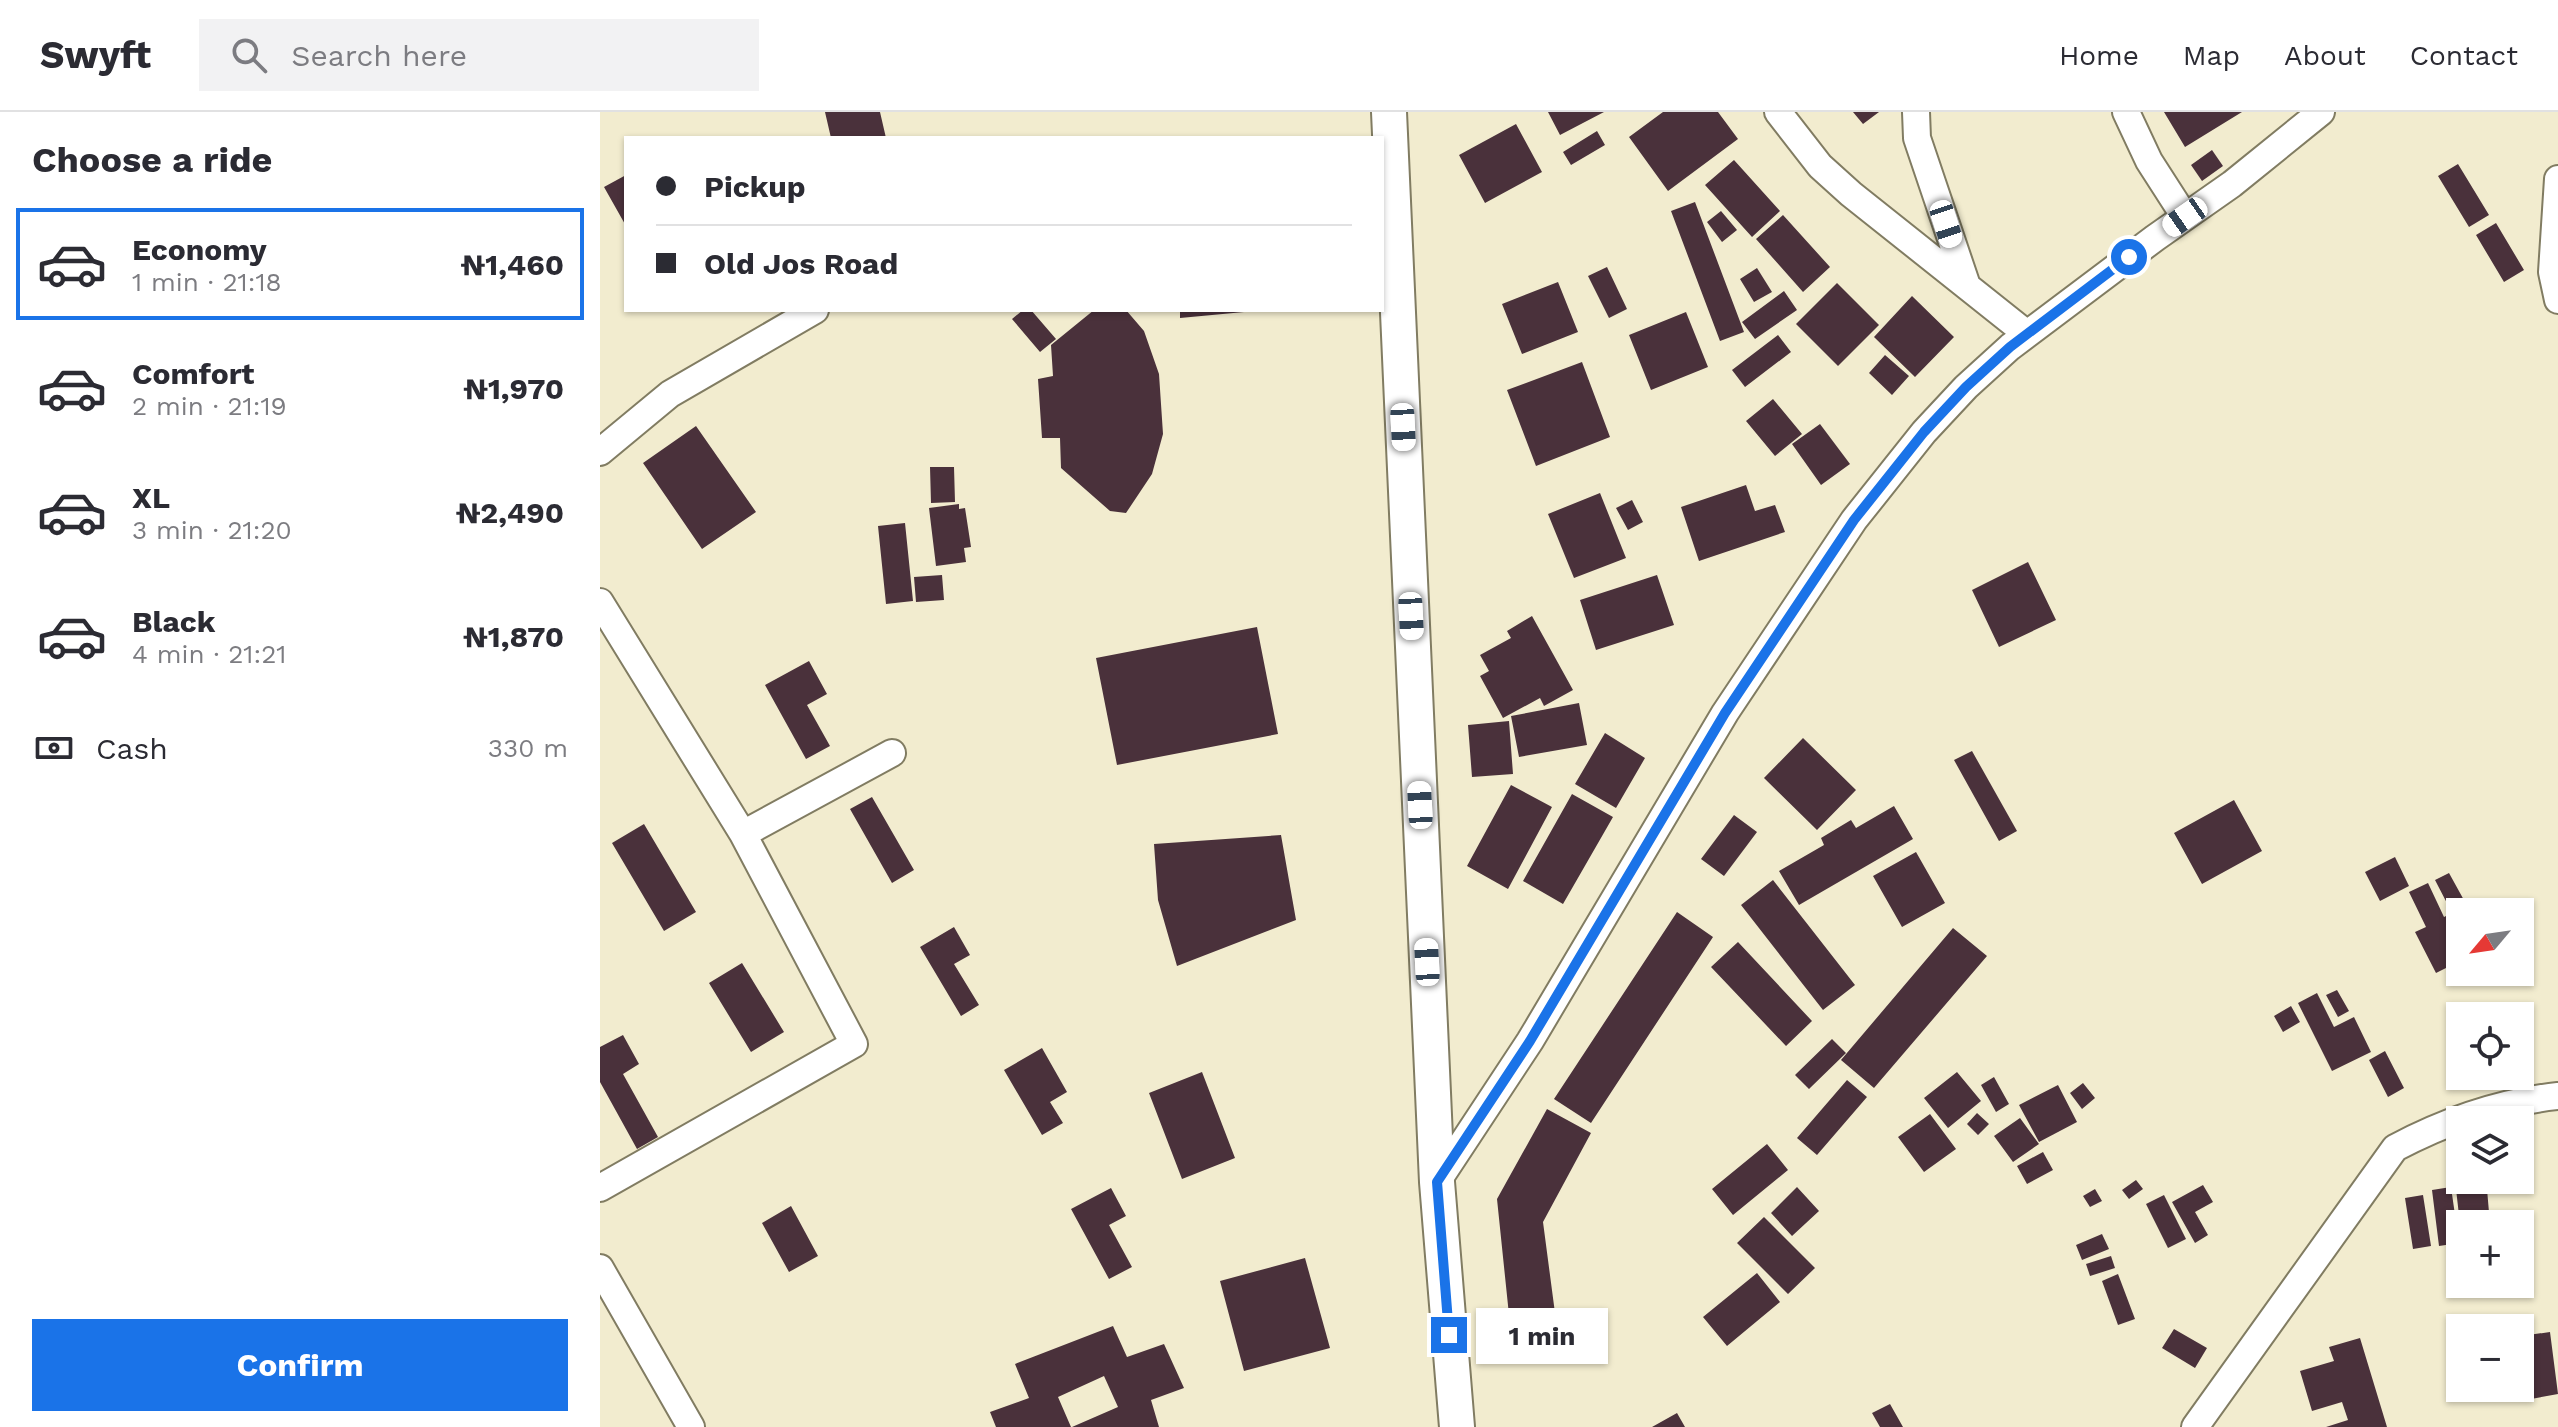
<!DOCTYPE html>
<meta charset="utf-8">
<style>
:root{--surface:#fff;--page:#f2f2f3;--text:#2b2b33;--muted:#7c7c81;--line:#e1e1e2;--accent:#1a73e8}
body{margin:0;font-family:"Work Sans",sans-serif;background:var(--page);color:var(--text);height:100vh;display:flex;flex-direction:column;font-size:30px;white-space:nowrap}
*{box-sizing:border-box;margin:0}
p{font-size:26px;color:var(--muted)}
.icon{flex:none;width:44px;height:44px;fill:none;stroke:currentColor;stroke-width:2;stroke-linecap:round;stroke-linejoin:round}
.map{position:relative;flex:1;overflow:hidden}
.sheet{display:flex;flex-direction:column;background:var(--surface);width:600px}
.sheet>*{flex:none}
.guide{position:absolute;left:24px;top:24px;width:760px;height:176px;border-radius:0px;box-shadow:0 2px 6px #0004;display:grid;align-content:center;height:176px;padding:0 32px;background:var(--surface)}
.needle{width:52px;rotate:241deg}
.buttons{position:absolute;left:1846px;top:786px;display:grid;gap:16px}
.buttons a{display:grid;place-items:center;width:88px;height:88px;border-radius:0px;background:var(--surface);box-shadow:0 2px 6px #0004;font-size:40px}
.end{position:absolute;width:36px;height:36px;margin:-18px;border:10px solid #1a73e8;background:#fff;box-shadow:0 0 0 4px #fff}
.from{border-radius:50%}
.bubble{position:absolute;height:56px;border-radius:0px;background:var(--surface);box-shadow:0 2px 6px #0004;font-size:26px;font-weight:700;line-height:56px;text-align:center}
.car{position:absolute;width:24px;height:48px;margin:-24px -12px;border-radius:10px;box-shadow:0 0 6px 2px #0007;background:linear-gradient(#fff 24%,#345 0 40%,#fff 0 76%,#345 0 86%,#fff 0)}
.guide b{display:flex;align-items:center;gap:28px;height:76px;font-size:30px}
.guide b+b{border-top:2px solid var(--line)}
.guide i{width:20px;height:20px;background:var(--text)}
ul{padding:0;list-style:none}
li{display:flex;align-items:center;gap:24px;height:112px;margin:0 16px 12px;padding:0 16px;border:4px solid transparent;border-radius:0px}
li div{flex:1}
li b{display:block;font-size:30px}
li em{font-style:normal;font-weight:700}
li.active{border-color:var(--accent)}
li>.icon{width:72px;height:72px;stroke-width:1.5}
h2{padding:0 32px;font-size:36px;line-height:96px}
.pay{display:flex;align-items:center;gap:20px;height:88px;padding:0 32px;font-size:30px}
.pay p{margin-inline-start:auto}
.primary-button{display:flex;gap:16px;margin-top:auto;padding:16px 32px}
.primary-button a{flex:1;height:92px;border-radius:0px;background:var(--accent);color:#fff;font-size:32px;font-weight:700;line-height:92px;text-align:center}
header{display:flex;align-items:center;gap:48px;box-sizing:border-box;height:112px;padding:0 40px;background:var(--surface);border-bottom:2px solid var(--line)}
header strong{font-size:38px}
nav{display:flex;gap:44px;margin-inline-start:auto;font-size:28px}
.search{width:560px;height:72px;background:var(--page);display:flex;align-items:center;gap:20px;box-sizing:border-box;padding:0 28px;border-radius:0px;color:var(--muted);font-size:30px}
main{display:flex;flex:1;min-height:0}
.map>svg:first-child{display:block}
.building{fill:#4a313b}
.lines{fill:none;stroke-linecap:round;stroke-linejoin:round}
.minor-casing{stroke:#817c62;stroke-width:30}
.major-casing{stroke:#817c62;stroke-width:38}
.minor{stroke:#fff;stroke-width:26}
.major{stroke:#fff;stroke-width:34}
.route{stroke:#1a73e8;stroke-width:10}
</style>
<header>
<strong>Swyft</strong>
<div class="search"><svg class="icon" aria-label="search" viewBox="0 0 24 24"><circle cx="10" cy="10" r="6"/><path d="M15 15l6 6"/></svg>Search here</div>
<nav><a>Home</a><a>Map</a><a>About</a><a>Contact</a></nav>
</header>
<main>
<section class="sheet">
<h2>Choose a ride</h2>
<ul>
<li class="active"><svg class="icon" aria-label="car" viewBox="0 0 24 24"><path d="M5 17H2v-5l4-1 3-4h7l3 4 3 1v5h-3M9 17h6M6 11h13"/><circle cx="7" cy="17" r="2"/><circle cx="17" cy="17" r="2"/></svg><div><b>Economy</b><p>1 min · 21:18</p></div><em>₦1,460</em></li>
<li><svg class="icon" aria-label="car" viewBox="0 0 24 24"><path d="M5 17H2v-5l4-1 3-4h7l3 4 3 1v5h-3M9 17h6M6 11h13"/><circle cx="7" cy="17" r="2"/><circle cx="17" cy="17" r="2"/></svg><div><b>Comfort</b><p>2 min · 21:19</p></div><em>₦1,970</em></li>
<li><svg class="icon" aria-label="car" viewBox="0 0 24 24"><path d="M5 17H2v-5l4-1 3-4h7l3 4 3 1v5h-3M9 17h6M6 11h13"/><circle cx="7" cy="17" r="2"/><circle cx="17" cy="17" r="2"/></svg><div><b>XL</b><p>3 min · 21:20</p></div><em>₦2,490</em></li>
<li><svg class="icon" aria-label="car" viewBox="0 0 24 24"><path d="M5 17H2v-5l4-1 3-4h7l3 4 3 1v5h-3M9 17h6M6 11h13"/><circle cx="7" cy="17" r="2"/><circle cx="17" cy="17" r="2"/></svg><div><b>Black</b><p>4 min · 21:21</p></div><em>₦1,870</em></li>
</ul>
<div class="pay"><svg class="icon" aria-label="cash" viewBox="0 0 24 24"><path d="M3 7h18v10H3z"/><circle cx="12" cy="12" r="2"/></svg>Cash<p>330 m</p></div>
<div class="primary-button"><a>Confirm</a></div>
</section>
<div class="map">
<svg width="1958" height="1315" viewBox="0 0 1958 1315">
<rect width="100%" height="100%" fill="#f2eccf"/>
<!-- building -->
<path class="building" d="M225 0H280L286 26H231Z
M948 0H1004L960 23Z
M1063 0H1118L1138 27 1068 79 1029 25Z
M1253 0H1279L1263 12Z
M1564 0H1642L1585 35Z
M916 12 942 60 885 91 859 43Z
M997 19 1005 33 971 53 963 40Z
M1612 38 1623 54 1602 69 1591 53Z
M1134 48 1180 99 1152 125 1105 73Z
M1858 52 1889 103 1869 115 1838 64Z
M26 63V114L4 75Z
M1095 90 1144 220 1120 229 1071 99Z
M1121 99 1137 118 1122 130 1107 110Z
M1183 103 1230 155 1203 180 1156 127Z
M1896 111 1924 158 1904 170 1876 123Z
M1007 155 1027 197 1009 206 988 164Z
M1157 156 1172 180 1154 190 1140 167Z
M958 170 978 220 922 242 902 192Z
M1237 171 1279 213 1238 254 1196 212Z
M1184 179 1197 198 1155 227 1142 210Z
M1312 184 1354 225 1315 265 1274 225Z
M423 198H431L456 227 440 240 412 207Z
M494 198H526L544 219 559 262 563 322 552 362 526 401 510 399 461 356 460 326H442L438 267 453 264 451 233Z
M580 198H643L644 200 580 206Z
M1086 200 1108 255 1051 278 1029 223Z
M1178 223 1191 240 1145 275 1132 258Z
M1285 243 1309 264 1292 283 1269 261Z
M982 250 1010 325 936 354 907 278Z
M1173 287 1202 322 1175 344 1146 309Z
M1220 312 1250 352 1221 373 1192 332Z
M96 314 156 400 102 437 43 351Z
M330 355H354L355 390 331 391Z
M1146 373 1155 399 1175 393 1185 420 1099 449 1081 395Z
M1000 381 1026 446 974 466 948 402Z
M1032 388 1043 410 1028 418 1016 396Z
M359 392V397L365 396 371 435 364 436 366 450 336 454 329 396Z
M305 411 313 489 286 492 278 414Z
M1428 450 1456 508 1399 535 1372 478Z
M342 463 344 488 316 490 314 465Z
M1057 463 1074 513 996 538 980 488Z
M932 504 973 578 944 594 940 586 903 606 880 564 889 559 880 543 911 526 907 519Z
M657 515 678 622 517 653 496 546Z
M209 549 227 582 207 593 230 634 206 647 165 573Z
M979 591 987 633 919 645 911 604Z
M909 609 913 662 872 665 868 613Z
M1005 621 1045 646 1016 696 975 672Z
M1203 626 1256 678 1217 718 1164 666Z
M1372 639 1417 719 1399 729 1354 648Z
M911 673 952 695 908 777 867 754Z
M972 682 1013 705 963 792 923 769Z
M272 685 314 758 292 771 250 697Z
M1634 688 1662 739 1602 772 1574 721Z
M1294 694 1313 727 1199 793 1179 759 1224 733 1221 726 1251 708 1256 716Z
M1134 703 1157 720 1124 764 1101 747Z
M44 712 96 800 64 819 12 731Z
M681 723 696 808 577 854 558 788 554 732Z
M1316 740 1345 791 1302 815 1273 764Z
M1795 745 1809 774 1780 789 1765 760Z
M1849 761 1865 790 1850 797 1835 768Z
M1173 768 1255 873 1223 898 1141 793Z
M1828 771 1844 805 1854 800 1860 813V849L1836 861 1815 820 1826 815 1809 780Z
M1077 800 1113 825 991 1011 954 987Z
M354 815 370 843 354 852 379 893 361 904 320 835Z
M1353 816 1387 844 1274 976 1241 948Z
M1138 830 1212 909 1186 934 1111 855Z
M142 851 184 920 151 940 109 871Z
M1737 878 1749 899 1738 905 1726 883Z
M1717 881 1734 915 1754 905 1771 940 1732 959 1698 891Z
M1691 894 1700 910 1683 920 1674 904Z
M23 923 39 952 23 962 58 1025 37 1037 0 970V935Z
M1232 927 1246 941 1209 977 1195 963Z
M442 936 467 980 450 990 463 1011 442 1023 404 958Z
M1785 939 1804 976 1788 985 1769 948Z
M602 960 635 1046 582 1067 549 981Z
M1357 960 1381 989 1348 1016 1324 986Z
M1394 965 1409 992 1396 1000 1381 973Z
M1247 968 1267 985 1217 1043 1197 1026Z
M1483 971 1495 986 1482 997 1470 981Z
M1458 973 1477 1010 1439 1030 1419 993Z
M947 997 991 1021 943 1110 960 1239 912 1232 897 1087Z
M1377 1001 1389 1012 1378 1023 1367 1012Z
M1330 1002 1356 1037 1324 1060 1298 1025Z
M1420 1006 1439 1032 1413 1050 1394 1024Z
M1167 1032 1188 1058 1133 1103 1112 1077Z
M1443 1040 1453 1058 1427 1072 1417 1054Z
M1536 1068 1543 1077 1529 1087 1522 1078Z
M1865 1068H1873L1874 1079 1887 1077 1890 1112H1860L1856 1077 1866 1076Z
M1603 1073 1613 1090 1595 1100 1608 1123 1595 1131 1572 1090Z
M1197 1075 1219 1099 1192 1124 1171 1101Z
M1851 1075 1859 1131 1839 1134 1832 1078Z
M511 1076 526 1104 509 1113 532 1155 509 1167 471 1097Z
M1495 1077 1502 1089 1490 1095 1483 1084Z
M1564 1083 1586 1127 1568 1136 1546 1092Z
M1823 1083 1831 1134 1813 1137 1805 1086Z
M191 1094 218 1144 189 1160 162 1111Z
M1164 1105 1215 1156 1188 1182 1137 1131Z
M1502 1122 1509 1137 1482 1148 1476 1133Z
M1511 1144 1515 1156 1490 1164 1486 1152Z
M705 1146 730 1236 644 1259 620 1169Z
M1157 1161 1180 1190 1127 1234 1103 1205Z
M1518 1162 1535 1207 1518 1213 1502 1169Z
M513 1214 527 1245 564 1232 584 1276 551 1288 559 1315H472L518 1295 504 1264 458 1285 471 1315H396L390 1300 429 1286 415 1252Z
M1574 1217 1607 1236 1595 1256 1562 1236Z
M1950 1220 1958 1282 1931 1287 1921 1224Z
M1760 1226 1787 1315H1726L1748 1308 1742 1290 1712 1299 1700 1259 1734 1249 1729 1235Z
M1290 1292 1303 1315H1280L1272 1301Z
M1077 1301 1085 1315H1052Z"/>
<g class="lines">
<defs>
<path id="minor" d="M1178 0 1220 54 1251 82 1427 222
M1316 0 1317 26 1367 174
M1526 0 1549 49 1585 105
M1958 67 1952 160 1958 188
M0 340 70 282 215 198
M0 490 143 722 254 932 0 1076
M143 722 292 641
M837 1070 930 929 1125 601 1254 408 1324 320 1366 275 1410 235 1555 126 1632 72 1721 0
M0 1156 91 1315
M1595 1315 1795 1036C1846 1009 1900 990 1958 984"/>
<path id="major" d="M789 0 837 1070 857 1315"/>
</defs>
<!-- minor casing -->
<use href="#minor" class="minor-casing"/>
<!-- major casing -->
<use href="#major" class="major-casing"/>
<!-- minor -->
<use href="#minor" class="minor"/>
<!-- major -->
<use href="#major" class="major"/>
</g>
<g class="lines">
<!-- route -->
<path class="route" d="M849 1223 837 1070 930 929 1125 601 1254 408 1324 320 1366 275 1410 235 1529 145"/>
</g>
</svg>
<div class="buttons">
<a><svg class="needle" viewBox="-14 -14 28 28"><path d="M0-13l5 13h-10z" fill="#e53935"/><path d="M0 13l5-13h-10z" fill="#7c7c81"/></svg></a>
<a><svg class="icon" aria-label="locate" viewBox="0 0 24 24"><circle cx="12" cy="12" r="6"/><path d="M12 2v4M12 18v4M2 12h4M18 12h4"/></svg></a>
<a><svg class="icon" aria-label="layers" viewBox="0 0 24 24"><path d="M12 4l9 5-9 5-9-5zM3 14l9 5 9-5"/></svg></a>
<a>+</a>
<a>−</a>
</div>
<i class="end from" style="left:1529px;top:145px"></i>
<i class="end" style="left:849px;top:1223px"></i>
<div class="bubble" style="left:876px;top:1196px;width:132px">1 min</div>
<i class="car" style="left:1585px;top:105px;rotate:235deg"></i>
<i class="car" style="left:1346px;top:112px;rotate:162deg"></i>
<i class="car" style="left:803px;top:315px;rotate:177deg"></i>
<i class="car" style="left:811px;top:504px;rotate:177deg"></i>
<i class="car" style="left:820px;top:693px;rotate:357deg"></i>
<i class="car" style="left:827px;top:850px;rotate:357deg"></i>
<div class="guide">
<b><i class="from"></i>Pickup</b>
<b><i></i>Old Jos Road</b>
</div>
</div>
</main>
